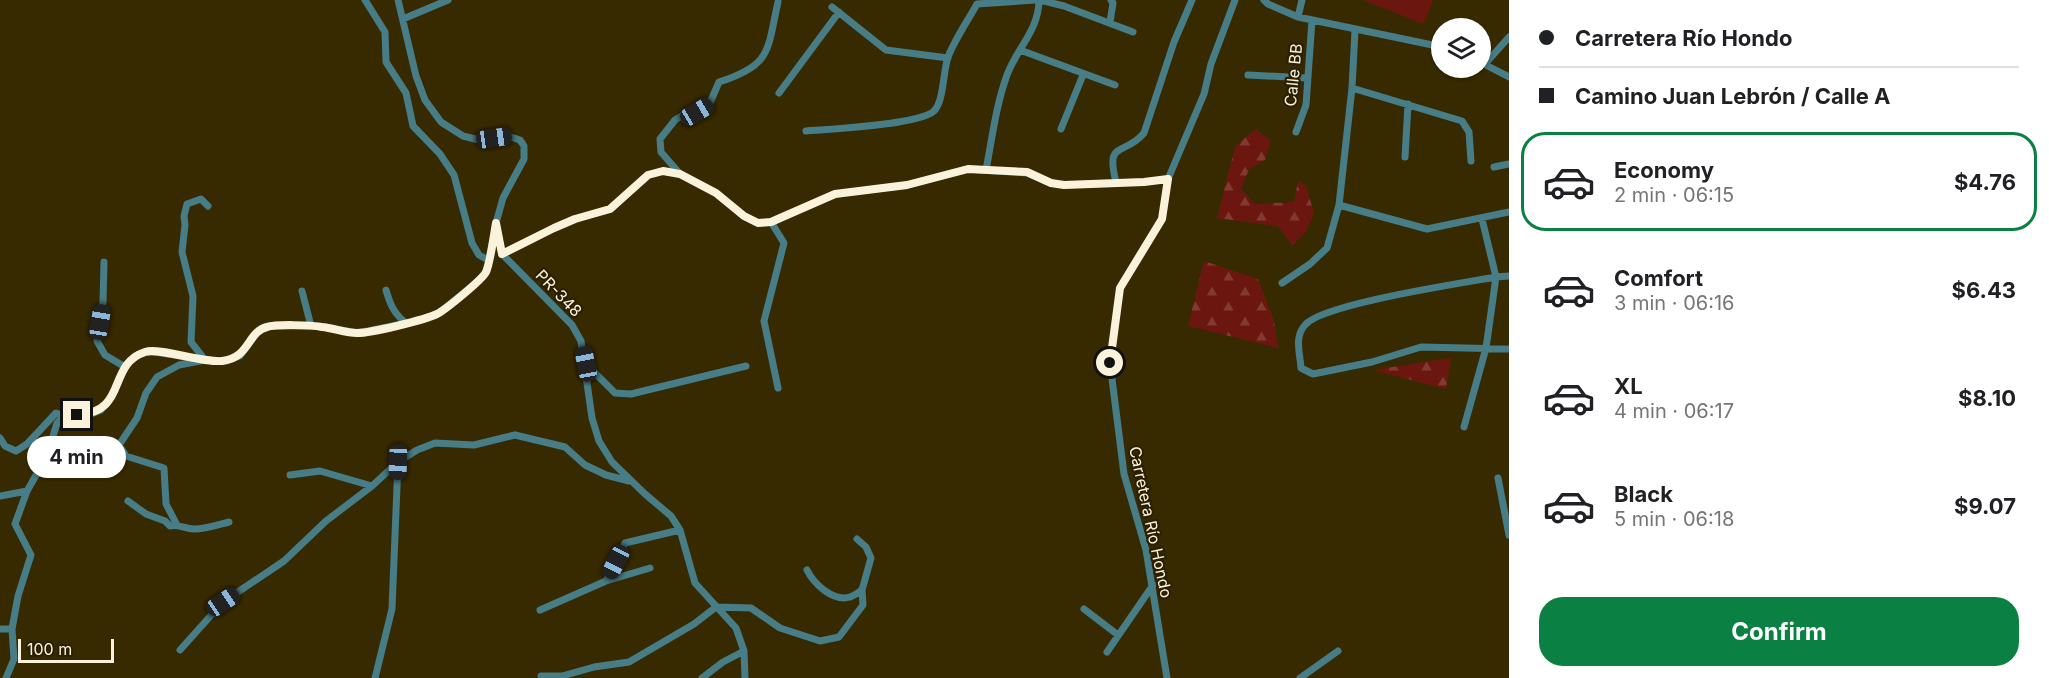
<!DOCTYPE html>
<meta charset="utf-8">
<style>
:root{--surface:#fff;--page:#f6f6f6;--text:#202124;--muted:#757577;--line:#e0e0e0;--accent:#0b8043}
body{margin:0;font-family:Inter,sans-serif;background:var(--page);color:var(--text);height:100vh;display:flex;flex-direction:column;font-size:22px;white-space:nowrap}
*{box-sizing:border-box;margin:0}
p{font-size:20px;color:var(--muted)}
.icon{flex:none;width:33px;height:33px;fill:none;stroke:currentColor;stroke-width:2;stroke-linecap:round;stroke-linejoin:round}
.map{position:relative;flex:1;overflow:hidden}
.panel{display:flex;flex-direction:column;background:var(--surface);width:540px}
.panel>*{flex:none}
.top-card{display:grid;align-content:center;height:132px;padding:0 30px;background:var(--surface)}
.controls{position:absolute;left:1431px;top:18px;display:grid;gap:12px}
.controls a{display:grid;place-items:center;width:60px;height:60px;border-radius:50%;background:var(--surface);box-shadow:0 2px 4px #0004;font-size:30px}
.scale{position:absolute;left:18px;bottom:15px;width:96px;box-sizing:border-box;padding-left:6px;border:3px solid #faf2db;border-top:0;font-size:16px;line-height:21px;white-space:nowrap;color:#faf2db;-webkit-text-stroke:4px #2b2002;paint-order:stroke}
.end{position:absolute;width:27px;height:27px;margin:-14px;border:8px solid #faf2db;background:#111;box-shadow:0 0 0 3px #111}
.from{border-radius:50%}
.bubble{position:absolute;height:42px;border-radius:21px;background:var(--surface);box-shadow:0 2px 4px #0004;font-size:20px;font-weight:700;line-height:42px;text-align:center}
.car{position:absolute;width:18px;height:36px;margin:-18px -9px;border-radius:8px;box-shadow:0 0 4px 2px #0007;background:linear-gradient(#222 24%,#8ab4d8 0 40%,#222 0 76%,#8ab4d8 0 86%,#222 0)}
.top-card b{display:flex;align-items:center;gap:21px;height:57px;font-size:22px}
.top-card b+b{border-top:2px solid var(--line)}
.top-card i{width:15px;height:15px;background:var(--text)}
ul{padding:0;list-style:none}
li{display:flex;align-items:center;gap:18px;height:99px;margin:0 12px 9px;padding:0 18px;border:3px solid transparent;border-radius:24px}
li div{flex:1}
li b{display:block;font-size:22px}
li em{font-style:normal;font-weight:700}
li.selected{border-color:var(--accent)}
li>.icon{width:54px;height:54px;stroke-width:1.5}
.cta{display:flex;gap:12px;margin-top:auto;padding:12px 30px}
.cta a{flex:1;height:69px;border-radius:24px;background:var(--accent);color:#fff;font-size:24px;font-weight:700;line-height:69px;text-align:center}
main{display:flex;flex:1;min-height:0}
.map>svg:first-child{display:block}
.green{fill:#6b1710}
.forest{fill:url(#forest-firs)}
.lines{fill:none;stroke-linecap:round;stroke-linejoin:round}
.minor{stroke:#477d86;stroke-width:7}
.route{stroke:#faf2db;stroke-width:8}
.labels{text-anchor:middle;dominant-baseline:central;stroke-width:4.5;stroke-linejoin:round;paint-order:stroke}
.street-label{font-size:16px;fill:#faf2db;stroke:#2b2002}
</style>
<main>
<div class="map">
<svg width="1509" height="678" viewBox="0 0 1509 678">
<defs>
<pattern id="forest-firs" width="22" height="20" patternUnits="userSpaceOnUse" patternTransform="scale(1.5)"><rect width="22" height="20" fill="#6b1710"/><path d="M5 1l3.5 6h-7zM16 11l3.5 6h-7z" fill="#813932"/></pattern>
</defs>
<rect width="100%" height="100%" fill="#382a00"/>
<!-- green -->
<path class="green" d="M1363 0H1433L1425 22 1421 23Z"/>
<!-- forest -->
<path class="forest" d="M1255 129 1271 141 1265 160 1249 169 1241 189 1255 204 1294 202 1298 181 1306 186 1314 213 1305 233 1292 245 1278 226 1217 218 1235 147Z
M1204 261 1258 279 1274 321 1278 348 1188 326Z
M1451 358 1446 389 1373 370Z"/>
<g class="lines">
<!-- minor -->
<path class="minor" d="M365 0 385 32 386 62 406 93 413 126 440 154 454 175 472 243 479 255 488 260
M398 0 416 76 425 100 441 122 463 136 479 140 508 136 520 140 524 146V159L503 198 496 223 502 254 572 325 581 341 592 418 599 441 612 462 645 494 671 516 680 530 695 583 736 628 744 651 745 678
M1040 0 1064 6 1133 32
M1264 0 1268 4 1298 17 1442 47
M832 7 886 50 948 58
M1298 17 1302 0
M403 19 448 0
M1110 22 1113 3 1111 0
M1020 50 1115 85
M1480 62 1509 77
M1485 64 1509 37
M1248 75 1307 78
M1352 88 1462 121 1469 132 1471 161
M779 93 839 12
M1061 129 1083 75
M806 131C830 129 919 125 934 111 944 101 943 71 948 57 955 39 967 22 977 4L1035 0
M1296 132 1306 105 1312 20
M1405 157 1408 104
M1494 167 1509 164
M986 170C992 139 996 105 1007 75 1017 48 1039 30 1039 0
M680 174 661 152 660 139 675 120 685 114 697 112 709 105 719 82C772 65 767 51 778 2
M1116 182C1105 139 1124 157 1144 133L1174 42 1192 0
M1339 205 1427 229 1509 212
M771 222 784 243 764 321 778 388
M502 254 554 228 575 219 611 209 648 175 663 171 680 174 716 193 744 216 758 223 771 222 835 194 907 185 968 169 1027 173 1051 183 1064 185 1144 182 1168 179
M104 262 103 302 97 341 105 355 125 367
M1509 276 1496 277C1463 283 1322 304 1305 325 1294 337 1300 353 1301 368L1313 374 1372 362 1421 347 1509 349
M1282 283 1310 264 1327 248 1339 205 1352 88 1355 30
M386 290C390 304 394 314 406 323
M302 291 311 326
M586 364 615 393 631 394 746 366
M1464 427 1486 348 1496 277 1482 219
M0 438 5 446 16 451 27 444 56 413 64 416
M290 475 320 471 372 486
M1498 478 1509 535
M0 496 27 491
M128 501 146 514 165 521 170 526C179 524 185 529 194 529 206 529 217 525 229 522
M177 525 166 504 164 468 126 456 119 445 137 418 146 393 157 377 179 365 205 360 191 342 193 296 182 252 185 225 184 216 187 204 201 199 208 206
M807 570C814 584 833 602 850 597 854 596 859 592 862 590
M606 581 650 568
M1084 609 1118 635
M540 610 606 581 625 543 680 530
M0 629H12
M180 650 223 602 284 561 326 521 372 486 398 462 417 450 435 443 474 445 515 435 565 447 585 465 606 475 629 481
M1107 652 1153 585
M541 676H562L594 667 629 662 694 624 716 607 751 608 780 628 820 641 839 637 863 605 862 590 871 558 866 547 857 539
M6 678 14 659 12 629 18 596 31 555 15 524 27 491 47 456 57 423 64 416 91 414 101 410 112 397 125 367 135 356 149 351 205 360 223 361 240 356 259 330 268 326H318L358 333 417 321 439 313 477 282 486 272 495 230
M375 678 392 609 398 462
M702 678 723 662 744 651
M1167 678 1146 550 1124 474 1110 363 1120 288 1162 219 1168 179 1204 94 1211 64 1235 0
M1300 678 1338 651"/>
</g>
<g class="lines">
<!-- route -->
<path class="route" d="M77 415C129 412 106 365 145 352 159 347 202 363 222 361 250 358 247 332 267 327 276 324 311 325 322 327 333 328 346 333 357 333 372 333 424 320 437 314 445 310 482 280 486 272 490 264 494 234 496 223L502 254 554 228 575 219 610 209 648 175 663 171 680 174 716 193 744 216 758 223 771 222 835 194 907 185 968 169 1027 172 1051 183 1064 185 1144 182 1168 179 1162 219 1120 288 1110 363"/>
</g>
<g class="labels">
<!-- street labels -->
<g class="street-label">
<text transform="translate(1293 75) rotate(-84)">Calle BB</text>
<text transform="translate(559 293) rotate(46)">PR-348</text>
<text transform="translate(1151 522) rotate(78)">Carretera Río Hondo</text>
</g>
</g>
</svg>
<div class="controls">
<a><svg class="icon" aria-label="layers" viewBox="0 0 24 24"><path d="M12 4l9 5-9 5-9-5zM3 14l9 5 9-5"/></svg></a>
</div>
<div class="scale">100 m</div>
<i class="end from" style="left:1110px;top:363px"></i>
<i class="end" style="left:77px;top:415px"></i>
<div class="bubble" style="left:27px;top:436px;width:99px">4 min</div>
<i class="car" style="left:697px;top:112px;rotate:60deg"></i>
<i class="car" style="left:494px;top:138px;rotate:82deg"></i>
<i class="car" style="left:100px;top:322px;rotate:9deg"></i>
<i class="car" style="left:586px;top:364px;rotate:349deg"></i>
<i class="car" style="left:398px;top:462px;rotate:182deg"></i>
<i class="car" style="left:616px;top:562px;rotate:207deg"></i>
<i class="car" style="left:223px;top:602px;rotate:56deg"></i>
</div>
<section class="panel">
<div class="top-card">
<b><i class="from"></i>Carretera Río Hondo</b>
<b><i></i>Camino Juan Lebrón / Calle A</b>
</div>
<ul>
<li class="selected"><svg class="icon" aria-label="car" viewBox="0 0 24 24"><path d="M5 17H2v-5l4-1 3-4h7l3 4 3 1v5h-3M9 17h6M6 11h13"/><circle cx="7" cy="17" r="2"/><circle cx="17" cy="17" r="2"/></svg><div><b>Economy</b><p>2 min · 06:15</p></div><em>$4.76</em></li>
<li><svg class="icon" aria-label="car" viewBox="0 0 24 24"><path d="M5 17H2v-5l4-1 3-4h7l3 4 3 1v5h-3M9 17h6M6 11h13"/><circle cx="7" cy="17" r="2"/><circle cx="17" cy="17" r="2"/></svg><div><b>Comfort</b><p>3 min · 06:16</p></div><em>$6.43</em></li>
<li><svg class="icon" aria-label="car" viewBox="0 0 24 24"><path d="M5 17H2v-5l4-1 3-4h7l3 4 3 1v5h-3M9 17h6M6 11h13"/><circle cx="7" cy="17" r="2"/><circle cx="17" cy="17" r="2"/></svg><div><b>XL</b><p>4 min · 06:17</p></div><em>$8.10</em></li>
<li><svg class="icon" aria-label="car" viewBox="0 0 24 24"><path d="M5 17H2v-5l4-1 3-4h7l3 4 3 1v5h-3M9 17h6M6 11h13"/><circle cx="7" cy="17" r="2"/><circle cx="17" cy="17" r="2"/></svg><div><b>Black</b><p>5 min · 06:18</p></div><em>$9.07</em></li>
</ul>
<div class="cta"><a>Confirm</a></div>
</section>
</main>
